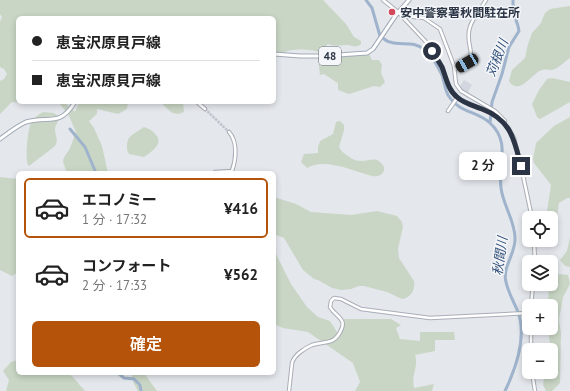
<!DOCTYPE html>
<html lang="ja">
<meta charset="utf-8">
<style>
:root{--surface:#fff;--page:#f2f2f2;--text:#222;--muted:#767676;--line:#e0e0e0;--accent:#b45309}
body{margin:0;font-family:"PT Sans","Noto Sans JP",sans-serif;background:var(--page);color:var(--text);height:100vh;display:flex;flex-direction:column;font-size:15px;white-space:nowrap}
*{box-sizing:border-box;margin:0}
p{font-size:13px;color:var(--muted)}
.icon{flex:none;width:22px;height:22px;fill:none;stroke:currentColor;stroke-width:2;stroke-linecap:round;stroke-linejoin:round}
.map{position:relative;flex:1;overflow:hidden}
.sheet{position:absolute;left:16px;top:171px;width:260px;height:204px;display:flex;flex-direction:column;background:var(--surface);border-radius:6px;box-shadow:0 2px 6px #0003}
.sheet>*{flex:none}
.banner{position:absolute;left:16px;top:16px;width:260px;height:88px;border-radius:6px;box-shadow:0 2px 6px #0003;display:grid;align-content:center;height:88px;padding:0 16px;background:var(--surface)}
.controls{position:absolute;left:522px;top:211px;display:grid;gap:8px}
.controls a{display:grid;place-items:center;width:36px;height:36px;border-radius:6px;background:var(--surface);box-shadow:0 2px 6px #0003;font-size:20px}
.end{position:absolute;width:18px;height:18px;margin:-9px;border:5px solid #2b3445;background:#fff;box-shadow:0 0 0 2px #fff}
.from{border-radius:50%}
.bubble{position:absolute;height:28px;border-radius:6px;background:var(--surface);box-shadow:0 2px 6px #0003;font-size:13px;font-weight:600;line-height:28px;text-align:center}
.car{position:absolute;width:12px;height:24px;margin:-12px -6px;border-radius:5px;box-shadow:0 0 3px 1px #0007;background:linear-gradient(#222 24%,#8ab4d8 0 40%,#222 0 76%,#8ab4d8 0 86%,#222 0)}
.banner b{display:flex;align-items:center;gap:14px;height:38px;font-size:15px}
.banner b+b{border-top:1px solid var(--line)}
.banner i{width:10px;height:10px;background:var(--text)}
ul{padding:7px 0 0;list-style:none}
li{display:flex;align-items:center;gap:12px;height:60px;margin:0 8px 6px;padding:0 8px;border:2px solid transparent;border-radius:6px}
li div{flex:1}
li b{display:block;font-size:15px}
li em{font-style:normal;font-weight:600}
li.on{border-color:var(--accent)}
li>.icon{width:36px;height:36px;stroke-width:1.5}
.primary-button{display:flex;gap:8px;margin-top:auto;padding:8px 16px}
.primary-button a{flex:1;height:46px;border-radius:6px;background:var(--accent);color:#fff;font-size:16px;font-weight:600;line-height:46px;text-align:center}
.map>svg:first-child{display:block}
.built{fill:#d2d6de}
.green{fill:#c9d6c5}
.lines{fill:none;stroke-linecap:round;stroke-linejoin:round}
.river{stroke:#9fb4cc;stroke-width:3}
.secondary-tunnel{stroke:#bfc3cb;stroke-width:2.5;stroke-dasharray:2.5 1;stroke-linecap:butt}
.secondary-casing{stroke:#a9aeb7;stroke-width:4.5}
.primary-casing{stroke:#a3abb8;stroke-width:5}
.secondary{stroke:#fff;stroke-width:2.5}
.primary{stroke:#fff;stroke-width:3}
.route{stroke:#2b3445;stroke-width:5}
.poi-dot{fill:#d1495b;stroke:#f4f6f9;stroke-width:1.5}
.labels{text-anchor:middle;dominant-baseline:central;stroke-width:3;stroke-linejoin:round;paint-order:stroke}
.shield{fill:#f4f6f9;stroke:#676e7b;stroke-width:1}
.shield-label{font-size:11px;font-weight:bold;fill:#2b3445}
.poi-label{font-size:12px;font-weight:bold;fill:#2b3445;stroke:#f4f6f9;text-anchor:start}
.water-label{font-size:13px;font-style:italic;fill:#34527a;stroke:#f4f6f9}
</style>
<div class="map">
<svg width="570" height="391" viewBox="0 0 570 391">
<rect width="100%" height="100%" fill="#e4e7ec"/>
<!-- built -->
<path class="built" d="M464 80 472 85 467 94 459 88Z"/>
<!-- green -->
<path class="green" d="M0 0H323L346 24 354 37 361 41V44C356 48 354 46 348 45 341 45 335 47 328 44L319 52C311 49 290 48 283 53L276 52 274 49V18H18V102H38L26 103 12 102 0 114V81L4 79 7 74 4 69 0 67V22L2 17 0 14Z
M570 6V58C565 61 558 69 552 70 549 70 545 69 542 70 533 72 519 97 509 81L512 70 525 58 528 44 532 33 541 23 545 13 550 9Z
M369 54 372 60H379L382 65 381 73 385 82 380 87 374 86 349 94 338 90V83L336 82 324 74 320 75 318 58Z
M552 78 570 82V102L540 119 537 117 532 104 539 90 547 79Z
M64 102 75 112 79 102H128L127 109 118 114 97 109V114L89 121 94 128 102 146 108 173H67C61 157 62 162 70 148 72 143 74 137 76 132L69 116 60 104Z
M160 102H183L184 112 179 114 172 113Z
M43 112 54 113 58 116C60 122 55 124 55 129 55 136 59 139 55 146L29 166C24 161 28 130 31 122 34 118 39 114 43 112Z
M570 117V198H567L559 203 556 224 551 231V218H546L551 185 534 163 533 159 536 143 554 126Z
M340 121 344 125V130L339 147C341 151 344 153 348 156 352 159 356 161 362 161 368 161 375 157 380 162 389 169 382 178 372 176 354 171 324 157 307 168L301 162 304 154 318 153V147L320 141 333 134 336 122Z
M144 127C148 128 152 130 155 134 165 143 151 152 144 157L129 154C127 151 127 149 127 145 127 135 136 133 144 127Z
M0 177 18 179V272L12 276 0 270Z
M274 197 296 204 311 212 351 215 377 211 397 216 402 222 403 227 398 249 399 258 414 281C416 290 410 298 402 299L387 292 364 286H359L351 289 341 290 332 288 318 280 314 279 303 270 284 238 274 234Z
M570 237V267L565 266 560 260 567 251Z
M274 253 276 254 291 284 307 307 318 317 330 321 339 335 344 329V319H391L401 325 396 328 400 339 420 341V332H454L455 340H435V351L415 355C419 367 411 374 414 388L434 384 432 391H355L360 382 353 363 308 332 283 328 274 324Z
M559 274 568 275 570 284 563 297 559 320 561 334 560 383 552 391H546L543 385 545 372H551V350H549L550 344 548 328H551V306H548L549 284H551C551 279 555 276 559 274Z
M18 360V373H67L72 376 85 391H6L9 380 3 371 11 362Z
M131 373H144L157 391H138L134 384Z"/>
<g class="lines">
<!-- river -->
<path class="river" d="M366 0 372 8 380 36C383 38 387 42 390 42 402 46 413 40 425 50 432 55 438 67 442 75 444 81 445 89 448 95 460 114 476 110 490 123 511 142 498 165 501 188 503 205 515 221 515 238 516 253 502 267 506 282 508 292 514 302 518 312 527 337 516 368 505 391
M490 123 492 102 502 74 509 47 519 31 518 26 515 17 513 4V0
M70 129 85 147 96 173
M118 373 124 378 134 379 140 385 141 391"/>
<!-- secondary-tunnel -->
<path class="secondary-tunnel" d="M205 109 229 132"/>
<defs>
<path id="secondary" d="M383 0 398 12 428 44 441 66 450 89 457 98 493 114 500 119 509 129 514 138 521 166 532 218
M403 17 405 16 424 18 440 29 454 66 456 84 461 91 495 111 505 121 504 124
M455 69C484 57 463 48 470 27 473 17 481 9 486 0
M197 102 205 109
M448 111 457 98
M215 172 232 171C236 159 238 142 229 132
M534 240 535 262
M531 306 533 284
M531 328V350
M532 372 535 391
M289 391 292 363C294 355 305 348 312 345 318 343 325 343 331 341 337 339 345 327 342 321 339 315 333 313 330 307L331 301 334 298 341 299 361 309 430 318 529 313"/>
<path id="primary" d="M274 54 300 56H324L367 53 373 49 396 15 409 0
M0 139C8 133 17 126 26 122 49 115 59 128 75 102"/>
</defs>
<!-- secondary casing -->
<use href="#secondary" class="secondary-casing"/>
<!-- primary casing -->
<use href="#primary" class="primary-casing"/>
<!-- secondary -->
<use href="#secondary" class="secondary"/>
<!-- primary -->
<use href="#primary" class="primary"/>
</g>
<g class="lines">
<!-- route -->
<path class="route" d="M432 51C436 57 439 62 442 67 446 77 448 90 457 97 463 103 474 106 482 109 511 120 514 139 521 166"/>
</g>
<!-- markers -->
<circle class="poi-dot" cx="392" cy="12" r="4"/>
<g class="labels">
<!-- shield labels -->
<rect class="shield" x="319" y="47" width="22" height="18" rx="3"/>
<g class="shield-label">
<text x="330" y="56">48</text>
</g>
<!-- poi labels -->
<g class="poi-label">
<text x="400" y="12">安中警察署秋間駐在所</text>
</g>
<!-- water labels -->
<g class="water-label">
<text transform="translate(497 58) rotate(-69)">苅根川</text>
<text transform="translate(500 256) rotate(-82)">秋間川</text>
</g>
</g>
</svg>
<div class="controls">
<a><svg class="icon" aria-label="locate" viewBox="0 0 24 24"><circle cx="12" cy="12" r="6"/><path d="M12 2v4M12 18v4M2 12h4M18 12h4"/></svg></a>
<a><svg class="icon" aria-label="layers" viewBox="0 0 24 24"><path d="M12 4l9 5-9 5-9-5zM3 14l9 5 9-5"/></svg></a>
<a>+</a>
<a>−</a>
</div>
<i class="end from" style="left:432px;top:51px"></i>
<i class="end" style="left:521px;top:166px"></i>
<div class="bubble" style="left:459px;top:152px;width:48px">2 分</div>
<i class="car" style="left:467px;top:63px;rotate:240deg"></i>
<div class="banner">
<b><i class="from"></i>恵宝沢原貝戸線</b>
<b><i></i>恵宝沢原貝戸線</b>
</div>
<section class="sheet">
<ul>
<li class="on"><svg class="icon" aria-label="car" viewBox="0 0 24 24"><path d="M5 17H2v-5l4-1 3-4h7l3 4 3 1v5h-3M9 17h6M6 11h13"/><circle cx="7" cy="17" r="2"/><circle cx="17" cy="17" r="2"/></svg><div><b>エコノミー</b><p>1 分 · 17:32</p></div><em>¥416</em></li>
<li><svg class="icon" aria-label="car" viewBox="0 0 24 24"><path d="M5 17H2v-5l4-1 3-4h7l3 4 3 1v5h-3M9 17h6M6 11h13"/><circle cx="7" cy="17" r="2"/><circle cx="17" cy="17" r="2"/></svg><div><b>コンフォート</b><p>2 分 · 17:33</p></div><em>¥562</em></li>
</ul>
<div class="primary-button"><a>確定</a></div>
</section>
</div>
